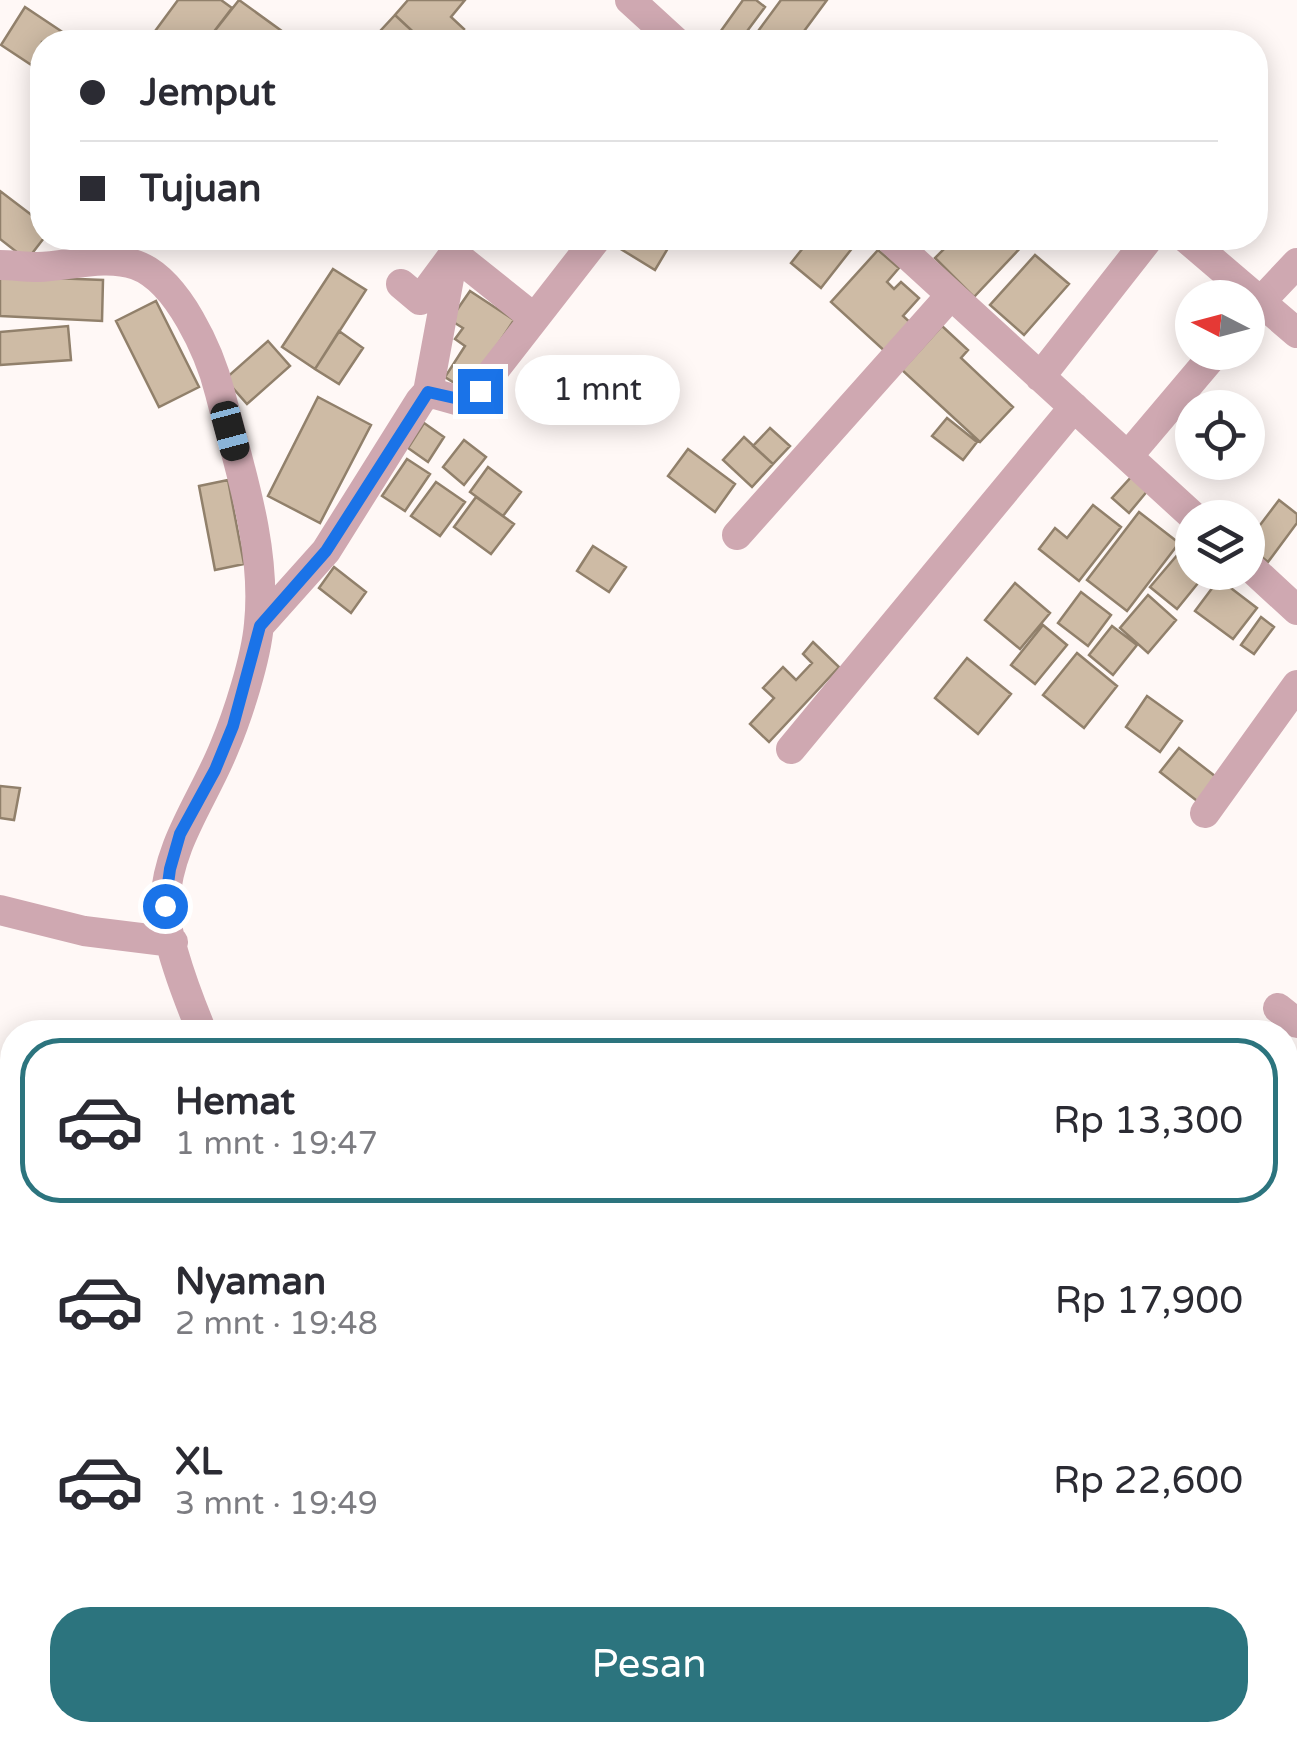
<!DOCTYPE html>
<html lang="id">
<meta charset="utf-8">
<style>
:root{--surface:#fff;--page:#f2f2f3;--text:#2b2b33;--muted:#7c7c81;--line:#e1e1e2;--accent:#2c747e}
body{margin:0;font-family:"Varela Round",sans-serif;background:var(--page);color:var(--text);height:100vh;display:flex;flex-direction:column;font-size:38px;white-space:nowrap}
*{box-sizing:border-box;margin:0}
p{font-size:32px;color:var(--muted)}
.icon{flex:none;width:55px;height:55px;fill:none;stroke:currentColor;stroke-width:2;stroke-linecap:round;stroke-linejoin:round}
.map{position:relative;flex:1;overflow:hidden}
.sheet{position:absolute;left:0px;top:1020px;width:1298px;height:722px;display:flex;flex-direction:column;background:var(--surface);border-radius:40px 40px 0 0;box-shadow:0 5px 25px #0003}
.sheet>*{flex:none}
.hud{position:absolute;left:30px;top:30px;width:1238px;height:220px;border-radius:40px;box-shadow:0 5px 25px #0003;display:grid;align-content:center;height:220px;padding:0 50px;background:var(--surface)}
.needle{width:65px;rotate:276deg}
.controls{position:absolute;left:1175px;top:280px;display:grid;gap:20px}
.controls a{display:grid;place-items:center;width:90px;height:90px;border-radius:50%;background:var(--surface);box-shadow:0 5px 25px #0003;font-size:50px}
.end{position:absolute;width:45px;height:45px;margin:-22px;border:12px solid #1a73e8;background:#fff;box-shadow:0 0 0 5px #fff}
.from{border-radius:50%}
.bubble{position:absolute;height:70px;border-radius:35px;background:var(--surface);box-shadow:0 5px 25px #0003;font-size:32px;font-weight:600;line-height:70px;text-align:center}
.car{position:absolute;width:30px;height:60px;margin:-30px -15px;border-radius:12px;box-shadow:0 0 8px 2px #0007;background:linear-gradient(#222 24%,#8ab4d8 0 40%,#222 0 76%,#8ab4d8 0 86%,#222 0)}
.hud b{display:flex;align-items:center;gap:35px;height:95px;font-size:38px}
.hud b+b{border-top:2px solid var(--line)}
.hud i{width:25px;height:25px;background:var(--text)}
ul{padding:18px 0 0;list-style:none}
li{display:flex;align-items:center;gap:30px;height:165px;margin:0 20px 15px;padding:0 30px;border:5px solid transparent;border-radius:40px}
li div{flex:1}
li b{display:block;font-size:38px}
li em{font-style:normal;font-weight:600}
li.current{border-color:var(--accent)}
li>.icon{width:90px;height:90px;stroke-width:1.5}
.button{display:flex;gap:20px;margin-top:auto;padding:20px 50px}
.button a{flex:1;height:115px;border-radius:40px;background:var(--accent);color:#fff;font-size:40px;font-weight:600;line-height:115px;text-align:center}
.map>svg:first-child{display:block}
.building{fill:#cebba5;stroke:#91806b;stroke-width:2.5}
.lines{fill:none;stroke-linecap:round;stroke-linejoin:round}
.street{stroke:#cfa8b1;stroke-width:30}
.route{stroke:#1a73e8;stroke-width:12}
</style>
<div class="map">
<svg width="1297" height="1741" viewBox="0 0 1297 1741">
<rect width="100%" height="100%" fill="#fff8f6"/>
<!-- building -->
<path class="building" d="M178 0H221L232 8 206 42H147Z
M239 0 297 42H206Z
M408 0H465L451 17 464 29 451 42H424L395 15Z
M743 0H756L765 7 739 42H713Z
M781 0H827L796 42H750Z
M25 7 64 33 57 42H42L39 70 1 45Z
M395 15 424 42H370Z
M0 191 42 223 44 238 27 260 0 239Z
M608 238H674L655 270 606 240Z
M811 238H851L857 242 821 288 791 263Z
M955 238H1019L1025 243 974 297 935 258Z
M878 250 899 268 887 282 894 289 901 282 919 298 903 316 914 326 889 355 831 302Z
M1035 255 1069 284 1024 335 990 305Z
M333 269 366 290 315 369 282 347Z
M0 276 103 280 102 321 0 316Z
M470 291 514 320 467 391 445 377 465 346 455 339 463 328 450 320Z
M156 301 199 387 159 407 116 321Z
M68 326 71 360 0 365V332Z
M942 326 968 350 961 358 1013 407 980 442 902 370Z
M339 331 363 348 339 384 315 369Z
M268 341 290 366 247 404 225 379Z
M318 397 371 425 320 523 268 496Z
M947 418 977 442 963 460 932 436Z
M424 423 444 437 428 462 408 448Z
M770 428 790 446 773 464 753 446Z
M744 437 773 464 752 487 723 460Z
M464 440 486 457 464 485 443 467Z
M688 449 735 484 715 512 668 476Z
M407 459 430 474 405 511 382 496Z
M488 467 521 492 503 516 470 492Z
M1133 475 1149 489 1129 513 1112 498Z
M228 480 244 564 215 570 199 486Z
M436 482 465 502 440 536 411 516Z
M476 497 514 524 491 554 454 527Z
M1279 500 1297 514V523L1268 562 1248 546V541Z
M1093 505 1121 527 1079 581 1039 549 1055 528 1067 538Z
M1139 512 1179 543 1127 611 1087 580Z
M593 546 626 567 609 592 577 571Z
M1184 547 1192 555V572H1207L1177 609 1150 587Z
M334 567 366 592 351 613 319 588Z
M1219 579 1257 608 1233 639 1195 611Z
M1015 583 1050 613 1020 649 985 620Z
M1081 592 1111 615 1088 646 1058 623Z
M1148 595 1176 620 1148 653 1120 628Z
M1261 617 1274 627 1254 654 1241 645Z
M1043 625 1067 645 1035 684 1011 665Z
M1112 626 1137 645 1113 675 1089 655Z
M813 642 839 667 769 742 750 724 774 698 763 688 783 667 796 680 812 663 803 654Z
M1077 653 1117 686 1084 728 1043 695Z
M967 658 1011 694 978 734 935 698Z
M1147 696 1182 721 1160 752 1126 727Z
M1179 748 1220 780 1201 804 1160 772Z
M0 786 20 788 14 820 0 818Z
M1295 1407 1297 1408V1443L1285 1436V1424Z
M553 1730H595L602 1735 598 1741H547Z
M622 1730H706L725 1741H633L620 1734Z
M1145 1730H1186L1193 1734 1190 1741H1155L1142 1735Z"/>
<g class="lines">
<!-- street -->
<path class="street" d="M630 0 676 42
M889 238 1195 518
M1186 238 1297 333
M0 265C12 265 25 267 38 267 69 266 106 254 136 265 178 280 210 353 220 393 239 467 267 547 259 624 256 659 238 715 224 748 203 800 168 844 165 902 164 938 188 998 202 1032
M401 284 420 300 454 254 534 318
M1249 314 1297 263
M1040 377 1149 238
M428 392 452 262
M1128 456 1216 352
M737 535 951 295
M1248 565 1297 610
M259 626 326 551 420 401 428 392 460 401 471 400 597 238
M791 749 1074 407
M1205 813 1297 685
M0 910 84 931 173 942
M1278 1008 1297 1023
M1285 1354 1297 1344
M0 1531 12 1522
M366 1730 384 1741
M735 1730 751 1741
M527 1741 535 1730
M1082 1741 1091 1730"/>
</g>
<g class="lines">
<!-- route -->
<path class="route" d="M165 906 170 869 180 834 215 770 233 726 260 626 326 551 428 392 468 401 480 391"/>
</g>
</svg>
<div class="controls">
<a><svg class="needle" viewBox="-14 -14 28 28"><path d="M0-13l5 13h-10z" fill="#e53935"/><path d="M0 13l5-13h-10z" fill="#7c7c81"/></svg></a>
<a><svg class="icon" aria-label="locate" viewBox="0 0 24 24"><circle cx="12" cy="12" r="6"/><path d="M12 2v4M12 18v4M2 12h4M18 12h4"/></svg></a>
<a><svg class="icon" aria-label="layers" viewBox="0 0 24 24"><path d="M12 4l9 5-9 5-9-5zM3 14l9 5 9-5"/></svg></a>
</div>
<i class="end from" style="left:165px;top:906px"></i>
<i class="end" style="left:480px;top:391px"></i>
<div class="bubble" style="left:515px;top:355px;width:165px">1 mnt</div>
<i class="car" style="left:230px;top:431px;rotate:165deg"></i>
<div class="hud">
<b><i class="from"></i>Jemput</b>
<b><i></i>Tujuan</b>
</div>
<section class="sheet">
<ul>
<li class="current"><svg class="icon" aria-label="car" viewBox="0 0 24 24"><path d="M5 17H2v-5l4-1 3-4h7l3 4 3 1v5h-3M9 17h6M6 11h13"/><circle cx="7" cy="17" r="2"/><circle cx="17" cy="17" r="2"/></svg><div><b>Hemat</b><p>1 mnt · 19:47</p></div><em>Rp 13,300</em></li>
<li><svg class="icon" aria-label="car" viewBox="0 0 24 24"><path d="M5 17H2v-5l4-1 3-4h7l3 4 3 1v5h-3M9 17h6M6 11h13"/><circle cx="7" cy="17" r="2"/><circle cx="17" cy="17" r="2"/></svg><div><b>Nyaman</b><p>2 mnt · 19:48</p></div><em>Rp 17,900</em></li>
<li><svg class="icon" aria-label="car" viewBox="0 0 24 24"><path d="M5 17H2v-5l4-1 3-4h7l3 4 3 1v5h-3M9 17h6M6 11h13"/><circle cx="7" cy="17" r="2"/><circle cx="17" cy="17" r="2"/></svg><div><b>XL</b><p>3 mnt · 19:49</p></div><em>Rp 22,600</em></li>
</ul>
<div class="button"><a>Pesan</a></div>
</section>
</div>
